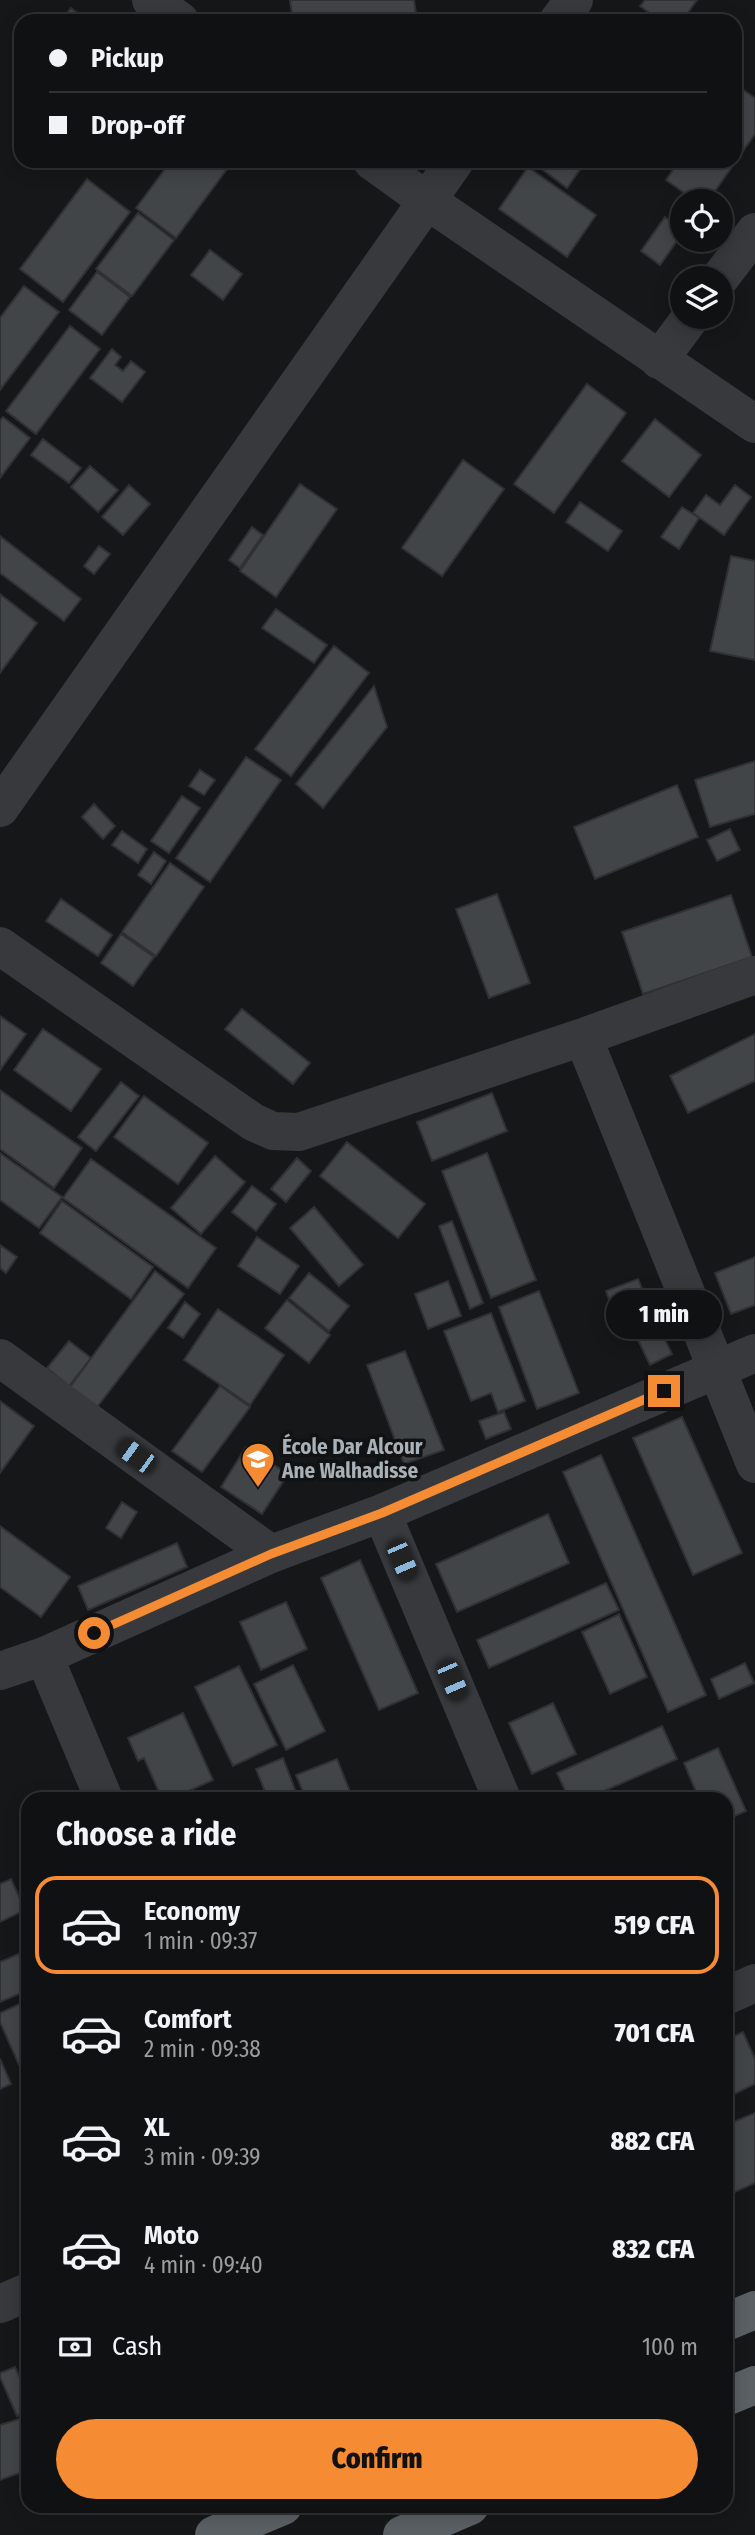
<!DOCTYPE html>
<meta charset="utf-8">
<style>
:root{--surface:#101112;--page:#1e1f20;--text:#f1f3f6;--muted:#9c9d9f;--line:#303132;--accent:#f58b32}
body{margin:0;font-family:"Fira Sans Condensed",sans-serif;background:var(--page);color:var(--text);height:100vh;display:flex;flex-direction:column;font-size:26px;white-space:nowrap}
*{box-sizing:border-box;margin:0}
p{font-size:23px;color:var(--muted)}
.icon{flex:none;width:38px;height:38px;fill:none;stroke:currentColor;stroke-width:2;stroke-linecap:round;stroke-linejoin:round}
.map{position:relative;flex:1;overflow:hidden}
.sheet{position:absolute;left:21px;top:1792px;width:712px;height:721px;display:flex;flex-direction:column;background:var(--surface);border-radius:21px;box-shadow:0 4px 18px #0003,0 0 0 2px var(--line)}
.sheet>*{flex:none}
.guide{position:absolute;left:14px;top:14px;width:728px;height:154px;border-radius:21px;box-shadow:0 4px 18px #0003,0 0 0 2px var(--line);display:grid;align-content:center;height:154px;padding:0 35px;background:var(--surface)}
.buttons{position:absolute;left:670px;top:189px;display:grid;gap:14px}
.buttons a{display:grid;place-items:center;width:63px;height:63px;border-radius:50%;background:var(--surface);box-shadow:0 4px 18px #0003,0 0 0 2px var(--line);font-size:35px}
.end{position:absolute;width:32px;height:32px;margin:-16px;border:9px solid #f58b32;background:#111;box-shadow:0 0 0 4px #111}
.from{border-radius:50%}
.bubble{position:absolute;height:49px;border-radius:24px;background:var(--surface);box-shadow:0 4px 18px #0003,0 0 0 2px var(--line);font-size:23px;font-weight:800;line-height:49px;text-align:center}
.car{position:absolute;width:21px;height:42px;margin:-21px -10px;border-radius:9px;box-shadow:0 0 5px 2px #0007;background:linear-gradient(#222 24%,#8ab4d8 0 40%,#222 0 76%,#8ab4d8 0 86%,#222 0)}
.guide b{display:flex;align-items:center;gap:24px;height:66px;font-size:26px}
.guide b+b{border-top:2px solid var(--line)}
.guide i{width:18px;height:18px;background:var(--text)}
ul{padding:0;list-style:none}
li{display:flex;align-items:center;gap:21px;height:98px;margin:0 14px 10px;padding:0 21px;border:4px solid transparent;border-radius:21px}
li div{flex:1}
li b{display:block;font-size:26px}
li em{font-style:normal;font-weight:800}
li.selected{border-color:var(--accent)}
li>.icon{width:63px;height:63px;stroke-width:1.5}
h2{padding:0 35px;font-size:32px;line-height:84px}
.pay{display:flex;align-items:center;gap:18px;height:77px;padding:0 35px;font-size:26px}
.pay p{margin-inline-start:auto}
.cta{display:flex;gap:14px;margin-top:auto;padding:14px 35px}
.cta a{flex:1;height:80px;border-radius:42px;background:var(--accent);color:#111;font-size:28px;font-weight:800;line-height:80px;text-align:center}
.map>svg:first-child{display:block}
.building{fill:#424548;stroke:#303134;stroke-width:2}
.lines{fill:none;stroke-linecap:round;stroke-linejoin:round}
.minor{stroke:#37393d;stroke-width:38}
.trunk{stroke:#5b6065;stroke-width:38}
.route{stroke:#f58b32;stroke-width:9}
.labels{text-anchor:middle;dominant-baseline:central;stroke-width:7;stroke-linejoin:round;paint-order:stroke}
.poi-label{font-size:21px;font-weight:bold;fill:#a8b0b8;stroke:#111213;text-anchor:start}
</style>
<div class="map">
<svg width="755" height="2535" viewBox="0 0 755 2535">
<rect width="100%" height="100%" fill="#161718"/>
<!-- building -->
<path class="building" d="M290 0H414L417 21H293Z
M645 0H697L682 21H661L640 6Z
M71 8 87 21H61Z
M735 84 755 98V134L708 201H696L666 180 679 161H735Z
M171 161H233L176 238 136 208Z
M531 161H586L567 188Z
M528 167 596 215 567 257 499 209Z
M87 179 130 212 63 302 20 269Z
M138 213 174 240 132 296 96 269Z
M665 217 682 229V234L660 265 641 251Z
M210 250 242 274 223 300 191 275Z
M97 272 130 297 102 335 69 310Z
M24 286 59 312 0 390V318Z
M70 326 100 349 36 434 6 411Z
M112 349 121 357 115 365 123 371 131 361 145 372 122 402 90 378Z
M587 384 626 413 554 513 514 484Z
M3 417 30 438 0 478V420Z
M655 419 701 455 669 497 622 461Z
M43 439 81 468 69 483 31 455Z
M463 460 504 489 442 576 402 548Z
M90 466 118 490 98 512 71 487Z
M300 484 337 509 276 597 240 571Z
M129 485 150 504 123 535 102 517Z
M735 485 751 497 724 535 693 513 706 495 720 505Z
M580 502 622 531 608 551 566 522Z
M682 507 699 518 679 549 661 537Z
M252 527 263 535 240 568 229 560Z
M0 536 81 599 64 621 0 573Z
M99 546 110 554 94 574 84 566Z
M731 556 755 561V660L710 651Z
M0 594 37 623 0 673Z
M276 609 327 645 314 663 262 628Z
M334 646 369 673 291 776 255 749Z
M374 686 387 727 323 808 296 784Z
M246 757 281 780 210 882 176 858Z
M755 761V814L710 827 695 780Z
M200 770 215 780 204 795 189 786Z
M677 785 698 837 595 879 574 827Z
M182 796 200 808 169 853 151 841Z
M94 804 115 826 103 839 82 817Z
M730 829 740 850 717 861 707 840Z
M122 831 147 849 138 863 112 845Z
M154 852 166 861 151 884 138 875Z
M170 863 204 887 156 956 122 932Z
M497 894 530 983 489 998 456 909Z
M731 895 752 957 643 994 622 932Z
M61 899 112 935 98 956 46 921Z
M121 934 154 957 133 986 101 963Z
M242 1009 310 1063 293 1084 225 1029Z
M0 1016 26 1034 0 1070Z
M43 1029 101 1069 71 1111 14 1070Z
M755 1034V1081L688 1113 670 1076Z
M121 1082 139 1096 96 1151 78 1137Z
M0 1090 82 1148 54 1188 0 1149Z
M492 1093 507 1131 432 1161 417 1122Z
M144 1096 208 1143 178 1184 114 1137Z
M347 1142 425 1204 398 1238 320 1176Z
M0 1153 62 1197 39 1228 0 1200Z
M487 1153 536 1280 491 1298 442 1171Z
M215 1156 245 1182 201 1234 171 1208Z
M297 1158 311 1171 286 1202 271 1189Z
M91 1159 216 1248 188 1288 63 1198Z
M252 1186 276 1204 256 1231 232 1212Z
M62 1201 153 1267 131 1299 40 1233Z
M314 1207 363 1265 339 1286 290 1228Z
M452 1221 483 1303 470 1309 439 1226Z
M257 1237 299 1266 280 1294 238 1266Z
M0 1245 17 1257 6 1273 0 1268Z
M755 1257V1305L731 1314 715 1273Z
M155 1271 184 1294 97 1407 70 1387Z
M309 1273 349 1306 329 1331 289 1298Z
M638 1279 646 1298 613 1311 606 1291Z
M448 1281 461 1316 428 1329 415 1294Z
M539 1291 579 1393 537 1409 499 1307Z
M287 1300 330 1335 309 1363 265 1328Z
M646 1300 672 1354 650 1365 624 1311Z
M185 1302 200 1314 183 1338 168 1328Z
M218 1309 284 1355 250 1405 184 1360Z
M491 1313 525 1401 498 1412 491 1393 471 1401 444 1331Z
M69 1341 91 1358 69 1386 47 1368Z
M405 1351 444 1450 404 1464 367 1365Z
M220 1386 250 1407 202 1472 172 1451Z
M0 1401 34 1426 0 1473Z
M504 1412 511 1429 486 1439 479 1421Z
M682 1417 742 1553 693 1575 633 1438Z
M246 1447 288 1474 262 1514 221 1487Z
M601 1455 706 1695 668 1712 563 1472Z
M122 1502 137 1512 121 1538 106 1528Z
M548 1514 569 1563 457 1612 436 1564Z
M0 1526 70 1577 41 1617 0 1587Z
M177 1543 187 1567 88 1610 78 1586Z
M360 1560 418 1693 379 1710 321 1578Z
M606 1583 619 1610 489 1668 477 1640Z
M286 1602 307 1649 261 1670 240 1622Z
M619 1614 647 1677 610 1694 582 1632Z
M745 1663 754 1683 719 1699 711 1679Z
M293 1665 325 1731 286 1750 254 1684Z
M239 1666 277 1745 233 1766 195 1687Z
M553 1703 576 1754 532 1774 509 1723Z
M183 1713 213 1780 171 1799H162L144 1758 138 1761 128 1738Z
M662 1726 677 1759 586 1799H569L557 1773Z
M718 1748 746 1811 726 1820V1799H699L684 1763Z
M283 1758 296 1792 279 1799H268L256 1769Z
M337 1759 353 1799H306L296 1775Z
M11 1879 25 1910 0 1922V1884Z
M23 1952 28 1962V1990L0 2002V1962Z
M28 2000V2061L19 2065 0 2022V2013Z
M743 2032 755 2059V2084L726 2098V2040Z
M0 2059 11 2084 0 2089Z
M755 2113V2183L726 2196V2125Z
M15 2367 28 2396V2410L17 2416 0 2377V2373Z
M28 2416V2470L0 2480V2425Z"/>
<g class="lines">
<!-- minor -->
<path class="minor" d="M151 0 180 21
M558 21 574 0
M372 161 426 200 755 424
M720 278 755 232
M659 360 691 317
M0 808 455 161
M0 946 253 1122 273 1131 299 1132 583 1037 755 975
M583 1037 755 1464
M0 1358 271 1554
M382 1513 502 1799
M44 1656 104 1799
M0 1671 44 1656 271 1554 382 1513 755 1353
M726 1996 755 1983
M0 2304 28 2292"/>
<!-- trunk -->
<path class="trunk" d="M726 2322 755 2310
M726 2397 755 2385
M214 2535 283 2506
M402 2535 470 2506"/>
</g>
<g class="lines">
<!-- route -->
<path class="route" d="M94 1633 271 1554 382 1513 664 1391"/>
</g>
<!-- icons -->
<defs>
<symbol id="school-pin" viewBox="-11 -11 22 30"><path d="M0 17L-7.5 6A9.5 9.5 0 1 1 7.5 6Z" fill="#f58b32" stroke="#111213"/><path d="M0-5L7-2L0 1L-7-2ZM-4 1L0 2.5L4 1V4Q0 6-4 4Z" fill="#fff"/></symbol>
</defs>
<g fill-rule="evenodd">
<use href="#school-pin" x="239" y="1440" width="38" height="52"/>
</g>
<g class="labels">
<!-- poi labels -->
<g class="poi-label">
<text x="282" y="1447">École Dar Alcour<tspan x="282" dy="24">Ane Walhadisse</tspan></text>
</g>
</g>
</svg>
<div class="buttons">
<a><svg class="icon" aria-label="locate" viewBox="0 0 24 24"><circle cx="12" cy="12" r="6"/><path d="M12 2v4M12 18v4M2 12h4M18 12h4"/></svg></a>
<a><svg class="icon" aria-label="layers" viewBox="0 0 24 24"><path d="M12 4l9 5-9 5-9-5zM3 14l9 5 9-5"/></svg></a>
</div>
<i class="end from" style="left:94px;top:1633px"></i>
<i class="end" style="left:664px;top:1391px"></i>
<div class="bubble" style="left:606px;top:1290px;width:116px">1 min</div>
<i class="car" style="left:136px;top:1456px;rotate:306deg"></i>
<i class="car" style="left:402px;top:1560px;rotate:157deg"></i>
<i class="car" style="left:452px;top:1680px;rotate:157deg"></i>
<div class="guide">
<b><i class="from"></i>Pickup</b>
<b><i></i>Drop-off</b>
</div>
<section class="sheet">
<h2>Choose a ride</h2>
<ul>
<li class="selected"><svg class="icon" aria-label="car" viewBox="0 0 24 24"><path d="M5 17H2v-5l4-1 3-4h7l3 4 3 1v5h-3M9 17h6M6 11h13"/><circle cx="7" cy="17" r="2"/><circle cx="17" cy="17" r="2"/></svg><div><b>Economy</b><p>1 min · 09:37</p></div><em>519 CFA</em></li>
<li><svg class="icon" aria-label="car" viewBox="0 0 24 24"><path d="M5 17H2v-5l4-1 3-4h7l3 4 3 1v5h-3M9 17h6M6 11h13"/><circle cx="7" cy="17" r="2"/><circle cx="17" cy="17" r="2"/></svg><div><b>Comfort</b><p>2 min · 09:38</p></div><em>701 CFA</em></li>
<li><svg class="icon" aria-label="car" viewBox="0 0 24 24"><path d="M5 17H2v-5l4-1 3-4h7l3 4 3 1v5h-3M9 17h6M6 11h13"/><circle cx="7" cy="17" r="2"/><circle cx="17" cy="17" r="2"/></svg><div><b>XL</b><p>3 min · 09:39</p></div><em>882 CFA</em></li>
<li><svg class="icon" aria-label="car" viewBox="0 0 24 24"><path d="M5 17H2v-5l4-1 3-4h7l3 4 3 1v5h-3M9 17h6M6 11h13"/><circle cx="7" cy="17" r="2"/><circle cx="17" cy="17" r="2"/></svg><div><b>Moto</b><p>4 min · 09:40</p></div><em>832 CFA</em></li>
</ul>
<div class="pay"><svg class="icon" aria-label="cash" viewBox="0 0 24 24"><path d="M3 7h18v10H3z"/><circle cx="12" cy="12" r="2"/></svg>Cash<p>100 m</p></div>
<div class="cta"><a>Confirm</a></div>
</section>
</div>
